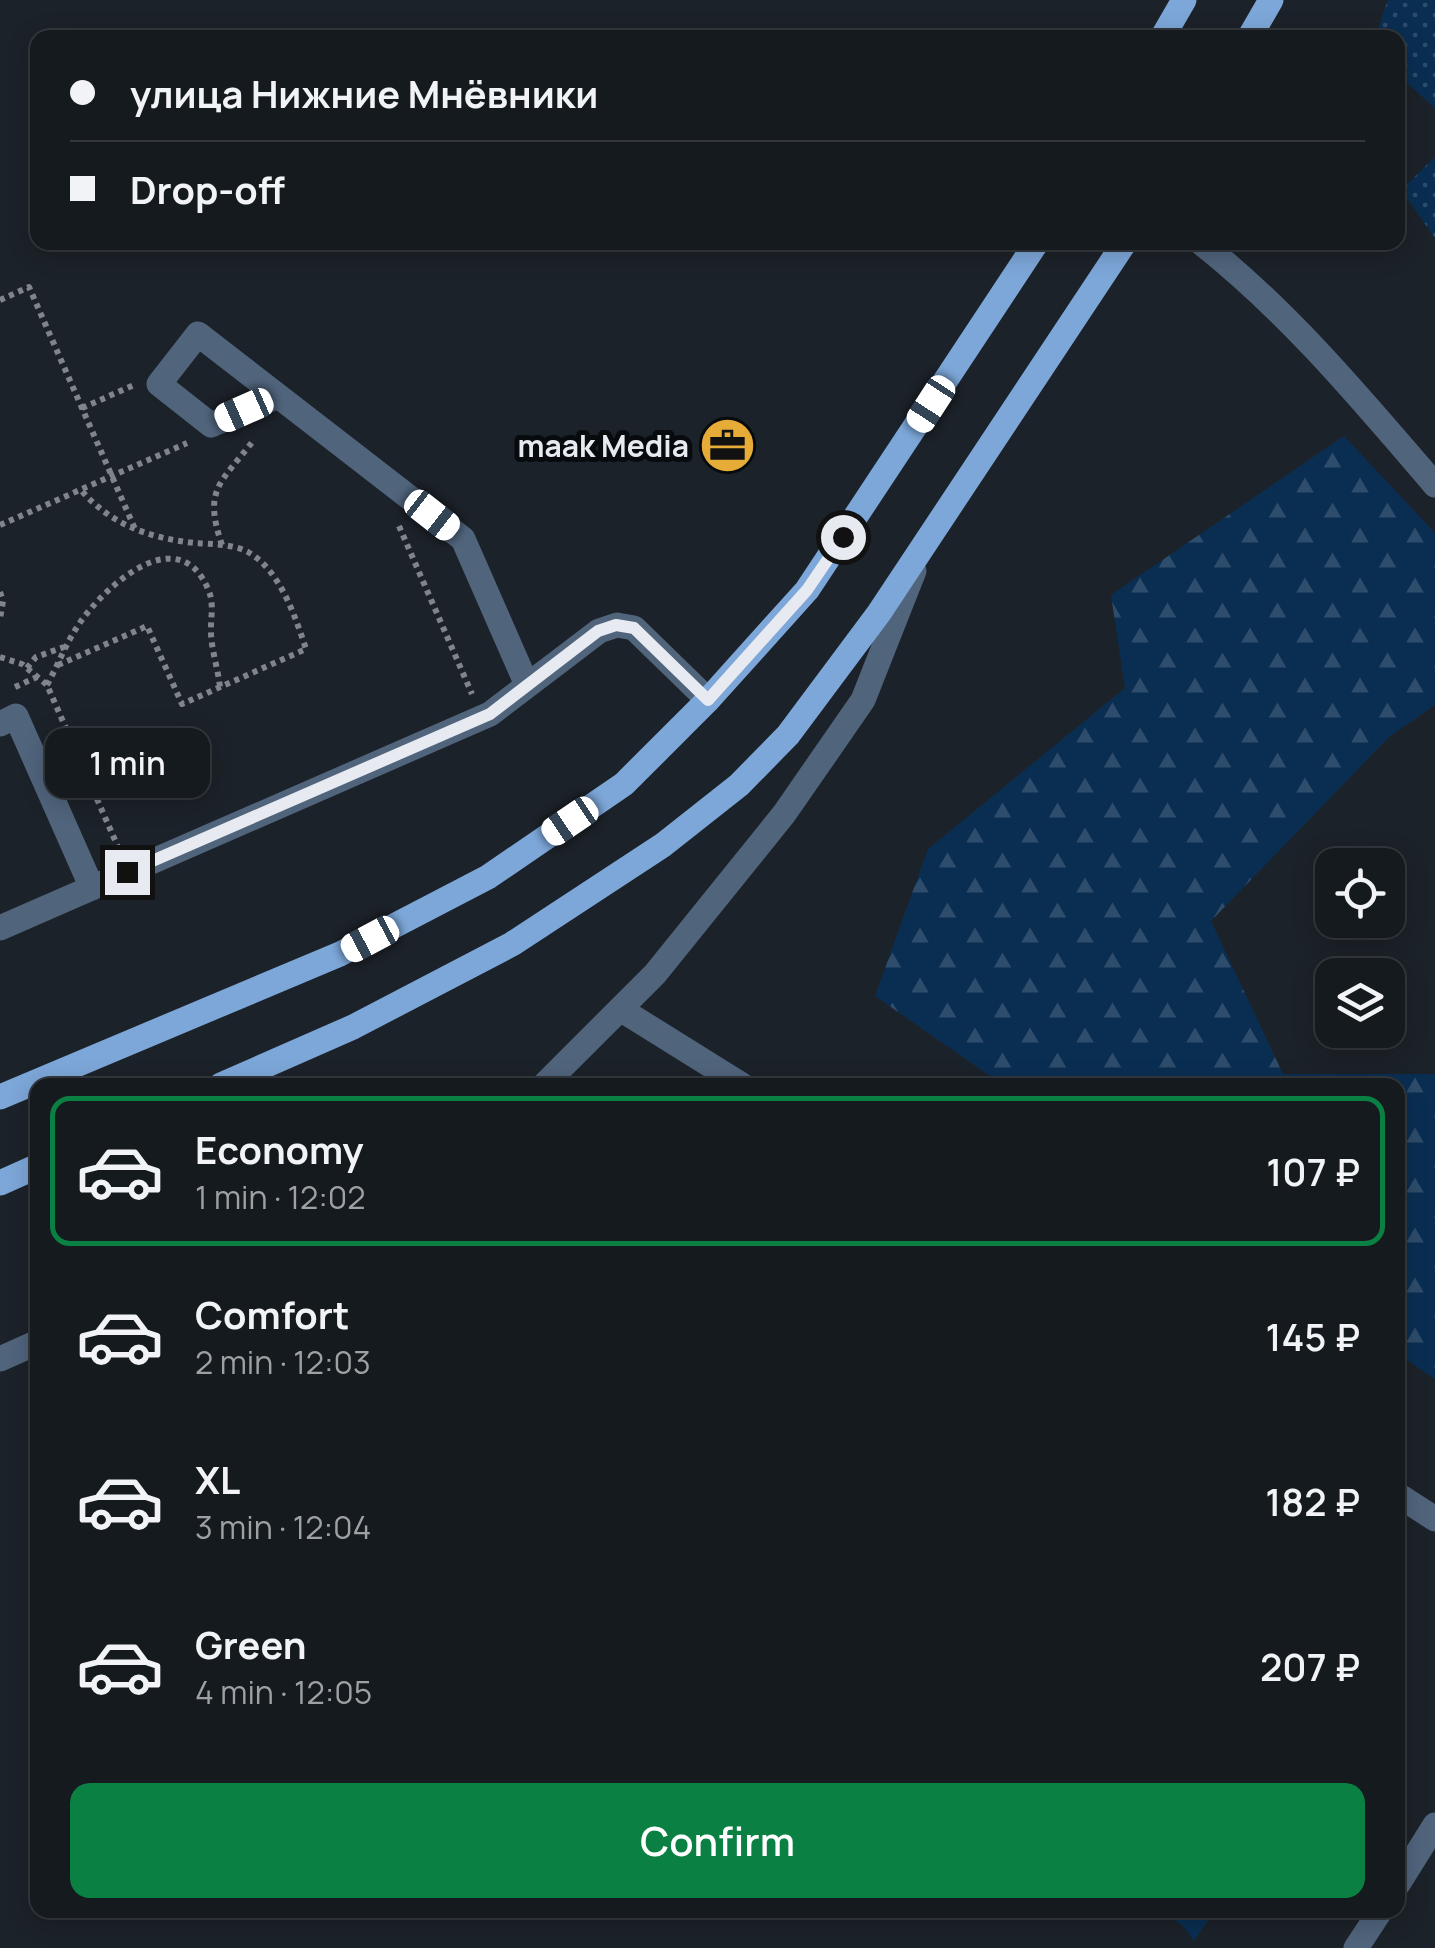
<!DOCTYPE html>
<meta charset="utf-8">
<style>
:root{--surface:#151a1f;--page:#1e2328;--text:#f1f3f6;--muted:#9da1a4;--line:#34383d;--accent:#0b8043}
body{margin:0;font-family:Manrope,sans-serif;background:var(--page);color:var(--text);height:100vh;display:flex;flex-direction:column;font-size:38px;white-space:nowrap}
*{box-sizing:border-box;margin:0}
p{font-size:32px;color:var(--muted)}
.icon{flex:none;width:55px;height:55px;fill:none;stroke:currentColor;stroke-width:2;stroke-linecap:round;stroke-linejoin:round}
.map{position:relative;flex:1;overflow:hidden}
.sheet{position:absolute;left:30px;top:1078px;width:1375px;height:840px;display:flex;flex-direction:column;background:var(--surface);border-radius:20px;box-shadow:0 5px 25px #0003,0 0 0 2px var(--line)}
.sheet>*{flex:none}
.banner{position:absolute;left:30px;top:30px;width:1375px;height:220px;border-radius:20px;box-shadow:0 5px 25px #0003,0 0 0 2px var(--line);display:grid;align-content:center;height:220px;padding:0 40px;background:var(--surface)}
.controls{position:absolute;left:1315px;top:848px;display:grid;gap:20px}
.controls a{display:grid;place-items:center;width:90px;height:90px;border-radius:20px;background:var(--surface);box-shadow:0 5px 25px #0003,0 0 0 2px var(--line);font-size:50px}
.end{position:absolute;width:45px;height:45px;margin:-22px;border:12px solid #e7ebf1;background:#111;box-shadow:0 0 0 5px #111}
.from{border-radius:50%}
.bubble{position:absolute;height:70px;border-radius:20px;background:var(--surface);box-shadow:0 5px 25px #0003,0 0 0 2px var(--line);font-size:32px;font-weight:600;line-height:70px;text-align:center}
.car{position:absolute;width:30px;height:60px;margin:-30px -15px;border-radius:12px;box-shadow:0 0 8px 2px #0007;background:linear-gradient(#fff 24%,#345 0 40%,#fff 0 76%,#345 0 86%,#fff 0)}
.banner b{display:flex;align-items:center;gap:35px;height:95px;font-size:38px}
.banner b+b{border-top:2px solid var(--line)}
.banner i{width:25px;height:25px;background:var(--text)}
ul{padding:18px 0 0;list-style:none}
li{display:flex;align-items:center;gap:30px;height:150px;margin:0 20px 15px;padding:0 20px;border:5px solid transparent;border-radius:20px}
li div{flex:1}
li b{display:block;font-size:38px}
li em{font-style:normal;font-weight:600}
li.active{border-color:var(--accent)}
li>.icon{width:90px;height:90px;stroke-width:1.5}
.action{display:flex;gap:20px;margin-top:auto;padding:20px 40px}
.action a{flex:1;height:115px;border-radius:20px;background:var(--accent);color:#fff;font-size:40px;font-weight:600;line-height:115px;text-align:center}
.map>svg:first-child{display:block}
.grass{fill:url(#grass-dots)}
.forest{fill:url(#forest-firs)}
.park{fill:#0a2e52}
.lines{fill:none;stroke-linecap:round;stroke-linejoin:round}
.path{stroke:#80858c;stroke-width:6;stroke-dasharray:5 5;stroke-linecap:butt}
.minor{stroke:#50647c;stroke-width:25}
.major{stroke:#7da7d9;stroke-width:25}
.route{stroke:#e7ebf1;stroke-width:12}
.labels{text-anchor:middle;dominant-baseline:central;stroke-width:10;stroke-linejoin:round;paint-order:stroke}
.poi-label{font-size:30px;font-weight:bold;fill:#e7ebf1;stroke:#080b0e;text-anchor:end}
</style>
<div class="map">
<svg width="1435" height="1948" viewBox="0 0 1435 1948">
<defs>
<pattern id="grass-dots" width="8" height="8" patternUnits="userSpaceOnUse" patternTransform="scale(2.5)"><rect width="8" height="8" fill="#0a2e52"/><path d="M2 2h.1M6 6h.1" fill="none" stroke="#2e4c6b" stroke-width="1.8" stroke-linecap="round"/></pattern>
<pattern id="forest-firs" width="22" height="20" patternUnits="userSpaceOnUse" patternTransform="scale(2.5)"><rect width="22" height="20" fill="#0a2e52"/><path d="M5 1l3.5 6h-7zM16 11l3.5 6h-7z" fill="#2e4c6b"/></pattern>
</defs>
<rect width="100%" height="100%" fill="#1c2229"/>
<!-- grass -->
<path class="grass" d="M1388 0H1435V108L1398 75V38L1375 37Z
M1435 157V238L1401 190Z"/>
<!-- forest -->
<path class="forest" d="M1344 436 1435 533V705L1389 737 1211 921 1283 1074H1435V1379L1398 1354V1085H1003L875 996 928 849 1125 688 1111 595Z"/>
<!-- park -->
<path class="park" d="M1215 1910 1194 1941 1184 1927 1163 1911Z"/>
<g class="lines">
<!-- path -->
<path class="path" d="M0 300 29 287 135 529
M82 408 134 385
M0 525 187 443
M399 526 472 694
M222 545C203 489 220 484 253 441
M0 592 3 601 0 619
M0 657 22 664 47 685 118 847
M58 665 147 626 182 704 306 649C295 616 280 570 248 552 233 544 211 544 195 543 149 538 111 525 80 489
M27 668 36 657 64 647
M47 685C58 665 66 643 79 624 104 587 178 519 208 589 215 604 210 619 211 634 212 652 218 669 220 687
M15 687 37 677"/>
<!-- minor -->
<path class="minor" d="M1200 242C1289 312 1362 400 1435 485
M278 396 211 425 159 384 198 334 463 539 527 685
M0 724 16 716 92 888
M0 928 490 714 599 631 617 625 634 628 708 700
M620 1009 742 1085
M544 1085 655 974 784 814 863 700 914 571
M0 1359 38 1342
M1398 1495 1435 1519
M1398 1884 1435 1825
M1356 1948 1381 1910"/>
<!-- major -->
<path class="major" d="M1162 38 1184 0
M1249 38 1271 0
M221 1085 353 1027 512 944 663 845 739 785 788 735 879 613 1125 242
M0 1097 340 954 488 877 624 784 708 700 807 590 1037 242
M0 1183 38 1166"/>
</g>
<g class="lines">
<!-- route -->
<path class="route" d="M127 872 490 714 598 631 616 625 634 628 708 700 807 590 843 537"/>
</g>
<!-- icons -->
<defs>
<symbol id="office-disc" viewBox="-11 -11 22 22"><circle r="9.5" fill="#e7ac37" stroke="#080b0e"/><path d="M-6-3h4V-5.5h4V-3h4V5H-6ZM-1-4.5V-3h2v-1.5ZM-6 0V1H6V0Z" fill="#111"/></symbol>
</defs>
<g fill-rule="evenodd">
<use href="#office-disc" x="696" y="414" width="63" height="63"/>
</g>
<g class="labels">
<!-- poi labels -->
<g class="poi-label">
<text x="689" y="445">maak Media</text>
</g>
</g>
</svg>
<div class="controls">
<a><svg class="icon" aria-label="locate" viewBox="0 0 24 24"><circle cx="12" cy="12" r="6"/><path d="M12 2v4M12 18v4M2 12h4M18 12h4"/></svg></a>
<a><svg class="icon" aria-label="layers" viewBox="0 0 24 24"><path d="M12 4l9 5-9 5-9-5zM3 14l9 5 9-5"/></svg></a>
</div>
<i class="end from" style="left:843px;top:537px"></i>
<i class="end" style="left:127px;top:872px"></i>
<div class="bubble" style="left:45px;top:728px;width:165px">1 min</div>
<i class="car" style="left:931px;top:404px;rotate:213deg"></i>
<i class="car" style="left:244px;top:410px;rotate:246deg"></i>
<i class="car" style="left:432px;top:515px;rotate:128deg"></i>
<i class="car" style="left:570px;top:821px;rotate:236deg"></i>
<i class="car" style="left:370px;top:939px;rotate:242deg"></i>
<div class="banner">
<b><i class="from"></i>улица Нижние Мнёвники</b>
<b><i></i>Drop-off</b>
</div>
<section class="sheet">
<ul>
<li class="active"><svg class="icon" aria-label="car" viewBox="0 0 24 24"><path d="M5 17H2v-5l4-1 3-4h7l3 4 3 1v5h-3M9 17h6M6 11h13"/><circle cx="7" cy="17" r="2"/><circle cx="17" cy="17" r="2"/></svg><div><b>Economy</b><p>1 min · 12:02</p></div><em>107 ₽</em></li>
<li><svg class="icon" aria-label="car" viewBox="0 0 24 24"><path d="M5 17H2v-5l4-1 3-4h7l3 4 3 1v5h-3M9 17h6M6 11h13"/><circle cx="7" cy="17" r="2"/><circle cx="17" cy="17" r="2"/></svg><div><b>Comfort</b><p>2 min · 12:03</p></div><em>145 ₽</em></li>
<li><svg class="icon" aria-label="car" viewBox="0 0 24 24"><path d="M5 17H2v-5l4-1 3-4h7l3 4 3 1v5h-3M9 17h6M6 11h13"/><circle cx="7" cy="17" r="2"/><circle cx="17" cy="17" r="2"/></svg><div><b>XL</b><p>3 min · 12:04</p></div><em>182 ₽</em></li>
<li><svg class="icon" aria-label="car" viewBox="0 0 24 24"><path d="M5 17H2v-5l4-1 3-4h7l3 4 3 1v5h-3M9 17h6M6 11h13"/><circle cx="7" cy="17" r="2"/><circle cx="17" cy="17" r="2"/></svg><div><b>Green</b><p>4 min · 12:05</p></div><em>207 ₽</em></li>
</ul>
<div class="action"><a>Confirm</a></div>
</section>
</div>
